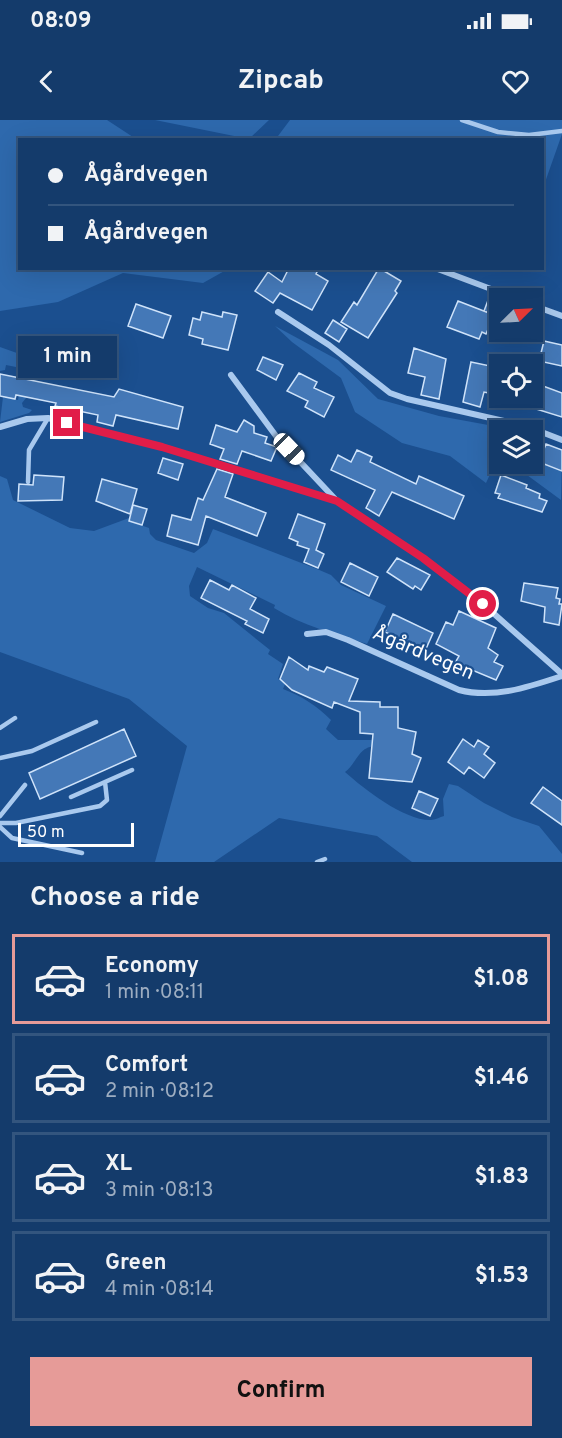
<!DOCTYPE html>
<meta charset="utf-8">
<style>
:root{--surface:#143b6b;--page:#214673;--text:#f1f3f6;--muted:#9dadc1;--line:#33557e;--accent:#e69b98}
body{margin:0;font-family:Overpass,sans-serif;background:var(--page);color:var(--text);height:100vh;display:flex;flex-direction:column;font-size:22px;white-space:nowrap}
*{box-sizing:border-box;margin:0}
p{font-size:20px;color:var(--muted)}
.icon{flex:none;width:33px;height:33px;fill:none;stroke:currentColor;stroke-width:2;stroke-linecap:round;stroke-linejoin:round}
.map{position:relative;height:742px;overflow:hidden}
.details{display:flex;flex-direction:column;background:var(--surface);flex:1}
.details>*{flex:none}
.banner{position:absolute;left:18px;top:18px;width:526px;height:132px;border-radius:0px;box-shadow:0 6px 24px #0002,0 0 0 2px var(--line);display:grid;align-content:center;height:132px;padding:0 30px;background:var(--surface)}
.needle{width:39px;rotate:66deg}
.buttons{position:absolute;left:489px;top:168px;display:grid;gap:12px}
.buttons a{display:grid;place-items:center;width:54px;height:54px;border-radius:0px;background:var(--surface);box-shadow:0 6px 24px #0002,0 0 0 2px var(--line);font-size:30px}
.scale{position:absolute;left:18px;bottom:15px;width:116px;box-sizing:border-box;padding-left:6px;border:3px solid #fff;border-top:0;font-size:16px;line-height:21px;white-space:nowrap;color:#fff;-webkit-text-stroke:4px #1b4f8f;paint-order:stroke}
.end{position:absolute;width:27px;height:27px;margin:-14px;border:8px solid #e11d48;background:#fff;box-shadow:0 0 0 3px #fff}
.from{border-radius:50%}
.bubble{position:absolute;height:42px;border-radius:0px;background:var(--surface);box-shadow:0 6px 24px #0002,0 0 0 2px var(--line);font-size:20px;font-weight:700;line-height:42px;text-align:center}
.car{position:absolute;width:18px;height:36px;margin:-18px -9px;border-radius:8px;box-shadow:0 0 4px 2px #0007;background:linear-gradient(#fff 24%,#345 0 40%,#fff 0 76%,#345 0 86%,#fff 0)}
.banner b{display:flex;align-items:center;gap:21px;height:57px;font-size:22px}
.banner b+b{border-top:2px solid var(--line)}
.banner i{width:15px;height:15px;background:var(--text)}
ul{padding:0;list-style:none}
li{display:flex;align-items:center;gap:18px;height:90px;margin:0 12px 9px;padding:0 18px;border:3px solid var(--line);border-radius:0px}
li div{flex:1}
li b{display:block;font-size:22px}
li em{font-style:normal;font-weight:700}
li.current{border-color:var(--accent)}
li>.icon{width:54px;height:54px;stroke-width:1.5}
h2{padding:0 30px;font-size:27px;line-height:72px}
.primary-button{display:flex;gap:12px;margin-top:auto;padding:12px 30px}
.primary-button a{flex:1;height:69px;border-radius:0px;background:var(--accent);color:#111;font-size:24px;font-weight:700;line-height:69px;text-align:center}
.status{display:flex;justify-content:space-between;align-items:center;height:42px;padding:0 30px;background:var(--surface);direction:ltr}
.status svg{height:16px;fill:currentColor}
header{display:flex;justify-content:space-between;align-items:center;height:78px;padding:0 30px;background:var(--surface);font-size:27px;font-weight:700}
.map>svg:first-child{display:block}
.green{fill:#2e69ad}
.building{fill:#4478b7;stroke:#cfe3fa;stroke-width:1.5}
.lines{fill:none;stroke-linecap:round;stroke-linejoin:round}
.service{stroke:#a9c9ee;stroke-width:4.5}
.minor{stroke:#a9c9ee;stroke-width:6}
.route{stroke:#e11d48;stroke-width:8}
.labels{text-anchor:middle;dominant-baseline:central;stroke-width:4.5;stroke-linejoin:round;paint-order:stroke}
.street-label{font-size:20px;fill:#fff;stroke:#1b4f8f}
</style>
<div class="status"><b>08:09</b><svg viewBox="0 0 49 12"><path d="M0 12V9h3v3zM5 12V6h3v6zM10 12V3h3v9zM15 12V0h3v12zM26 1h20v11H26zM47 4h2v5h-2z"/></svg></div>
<header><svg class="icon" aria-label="back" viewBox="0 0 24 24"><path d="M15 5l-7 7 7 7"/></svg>Zipcab<svg class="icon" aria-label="heart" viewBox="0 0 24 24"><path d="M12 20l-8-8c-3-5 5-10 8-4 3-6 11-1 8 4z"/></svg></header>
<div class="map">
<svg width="562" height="742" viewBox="0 0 562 742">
<rect width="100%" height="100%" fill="#1b4f8f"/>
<!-- green -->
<path class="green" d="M0 0H107L136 19 20 20V148L228 149 203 163 123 153 58 182 0 191Z
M155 0H269L249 19Z
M290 0H562V14L543 68V20H275Z
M275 206 338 240 378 279 439 296 516 310H500L499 335 486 363 450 336 402 323 355 292 341 258 292 222Z
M0 227 28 237 32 249 30 255 38 263 22 283 23 287 32 290 29 293 0 302 3 277 18 280 22 258H19L21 248 6 245 5 250 0 251Z
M533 319 562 334 561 380 512 344H532Z
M0 356 7 359 13 380 70 408 94 411 129 398V401L149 408 150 414 156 420 194 433 207 423 213 409 317 449 331 455 341 465 386 486 367 524C334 513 303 506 274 488L275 485 197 447 189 466 190 476 208 488 224 493 270 530 268 534 283 544 278 559 286 562 283 569C303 577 316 585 331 600L326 609 338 620H371L381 616 377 626C358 626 358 642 345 652 364 669 405 701 431 700 435 700 440 697 444 696L443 679 449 664 458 666 484 683 512 697 539 706 562 734V742H412L377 716 279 698 214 742H155L187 626 129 579 0 532Z"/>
<!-- building -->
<path class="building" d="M289 148H319L316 154 328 161 312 190 280 173 273 183 255 171 268 152 282 162Z
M379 148 401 161 395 171 397 173 368 218 341 202 354 182 357 185Z
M490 175 500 179V197L484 191Z
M458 181 494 195 486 214 482 212 479 219 447 207Z
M136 184 171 196 163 218 128 206Z
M202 192 222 197 223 192 237 195 228 230 202 224 203 219 189 215 193 198 200 200Z
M333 200 347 209 339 222 325 213Z
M544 221 562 225V246L539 241Z
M414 228 446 239 439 279 421 275 425 257 408 253Z
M263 237 283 245 276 260 257 250Z
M471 242 500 248 498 270 490 269 489 273 484 272 480 287 463 282Z
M299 253 317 262 314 268 334 277 324 297 305 287 308 281 287 271Z
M0 254 114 277 119 269 183 287 178 309 116 295 113 306 97 302 98 295 55 286 56 283 16 275 15 279 0 276Z
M543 266 562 273V297L533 288Z
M244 300 254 306V313L267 317 265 323 277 327 271 341 242 331 237 344 220 339 224 329 210 324 216 305 237 312Z
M546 324 562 330V351L539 342Z
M357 330 372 337 370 342 416 364 419 356 464 376 454 399 392 372 379 396 366 388 375 370 331 350 338 335 351 342Z
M163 338 183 344 178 360 158 353Z
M217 349 233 354 225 377 266 393 257 416 206 396 198 425 167 416 172 395 191 400 198 378 203 380Z
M34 355 64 357 62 380 18 381 19 364 33 365Z
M501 355 527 365 526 368 540 374 539 378 547 381 542 392 498 378 500 374 495 373Z
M102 359 137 369 130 394 96 381Z
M133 385 147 389 142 405 129 401Z
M298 394 325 404 316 430 324 434 318 448 304 442 309 429 297 425 298 422 289 418Z
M397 438 430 455 421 470 415 466 413 469 387 452Z
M350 443 378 457 369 476 341 462Z
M210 460 229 470 232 465 256 478 250 489 269 499 263 513 245 504 247 501 201 478Z
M524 463 558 468 556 478 560 479 559 484H562L559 505 544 502 545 487 521 481Z
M459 491 496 508 488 528 498 535 494 542 503 546 496 560 455 543 459 536 436 524 446 502 453 505Z
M393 494 433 513 425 531 385 512Z
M289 537 308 550 309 546 324 552 327 547 358 559 349 581 380 582V587H398V608L416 612 412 634 421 638 412 662 369 658 373 614 360 613V592L334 582 332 588 292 570 280 559Z
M124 609 136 636 40 679 29 653Z
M463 619 474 627 478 620 489 627 484 634 495 643 484 658 469 647 464 654 448 642Z
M543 667 562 681V705L531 683Z
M419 671 438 679 430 696 412 688Z"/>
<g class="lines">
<!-- service -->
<path class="service" d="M462 0 498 12 529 15 562 11
M28 362 29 330 48 298
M0 608 15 598
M0 638 32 631 96 602
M71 677 132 650
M0 696 25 665
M0 703H16L100 686 107 680 105 662
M0 707 12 718 82 733
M317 742 325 739"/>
<!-- minor -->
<path class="minor" d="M435 148 515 178
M532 185 562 196
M278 192 329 225 390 273 407 279 526 306 562 320
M231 255 276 316 337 381
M0 307 27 299 48 298 163 327 337 381 423 438 483 484 562 554
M307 514 326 512 348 520 459 570C494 579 529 567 562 556"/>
</g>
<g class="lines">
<!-- route -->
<path class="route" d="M67 303 162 327 337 381 423 438 483 484"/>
</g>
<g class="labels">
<!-- street labels -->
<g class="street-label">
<text transform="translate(423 534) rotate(23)">Ågårdvegen</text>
</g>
</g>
</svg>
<div class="buttons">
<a><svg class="needle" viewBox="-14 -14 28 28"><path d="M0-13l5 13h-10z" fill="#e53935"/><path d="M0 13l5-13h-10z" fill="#9dadc1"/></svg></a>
<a><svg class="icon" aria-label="locate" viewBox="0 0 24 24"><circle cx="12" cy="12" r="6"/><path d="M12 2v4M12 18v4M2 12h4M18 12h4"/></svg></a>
<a><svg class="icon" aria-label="layers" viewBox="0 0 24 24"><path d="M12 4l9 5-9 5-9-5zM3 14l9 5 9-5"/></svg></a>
</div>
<div class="scale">50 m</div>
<i class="end from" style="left:483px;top:484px"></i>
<i class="end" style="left:67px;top:303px"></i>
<div class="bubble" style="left:18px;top:216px;width:99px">1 min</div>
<i class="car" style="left:289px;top:329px;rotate:136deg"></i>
<div class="banner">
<b><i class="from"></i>Ågårdvegen</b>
<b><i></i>Ågårdvegen</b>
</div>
</div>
<section class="details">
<h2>Choose a ride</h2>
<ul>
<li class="current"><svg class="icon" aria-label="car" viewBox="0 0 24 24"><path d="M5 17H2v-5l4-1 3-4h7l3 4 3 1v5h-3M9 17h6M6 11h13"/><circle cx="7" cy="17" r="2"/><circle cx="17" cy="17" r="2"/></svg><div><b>Economy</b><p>1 min · 08:11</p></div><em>$1.08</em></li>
<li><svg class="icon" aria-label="car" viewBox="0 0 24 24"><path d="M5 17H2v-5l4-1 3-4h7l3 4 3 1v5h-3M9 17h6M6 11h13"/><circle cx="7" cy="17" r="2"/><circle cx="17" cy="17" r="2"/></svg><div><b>Comfort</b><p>2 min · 08:12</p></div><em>$1.46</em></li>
<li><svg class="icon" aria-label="car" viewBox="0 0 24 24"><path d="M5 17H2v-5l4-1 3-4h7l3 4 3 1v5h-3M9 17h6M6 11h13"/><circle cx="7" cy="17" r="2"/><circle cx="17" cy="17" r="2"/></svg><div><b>XL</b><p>3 min · 08:13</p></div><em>$1.83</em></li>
<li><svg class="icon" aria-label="car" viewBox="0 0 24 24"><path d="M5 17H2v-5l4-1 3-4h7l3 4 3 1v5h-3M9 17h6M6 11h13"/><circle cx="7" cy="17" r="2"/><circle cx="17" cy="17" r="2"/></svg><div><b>Green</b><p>4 min · 08:14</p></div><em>$1.53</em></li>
</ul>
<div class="primary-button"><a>Confirm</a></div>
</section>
